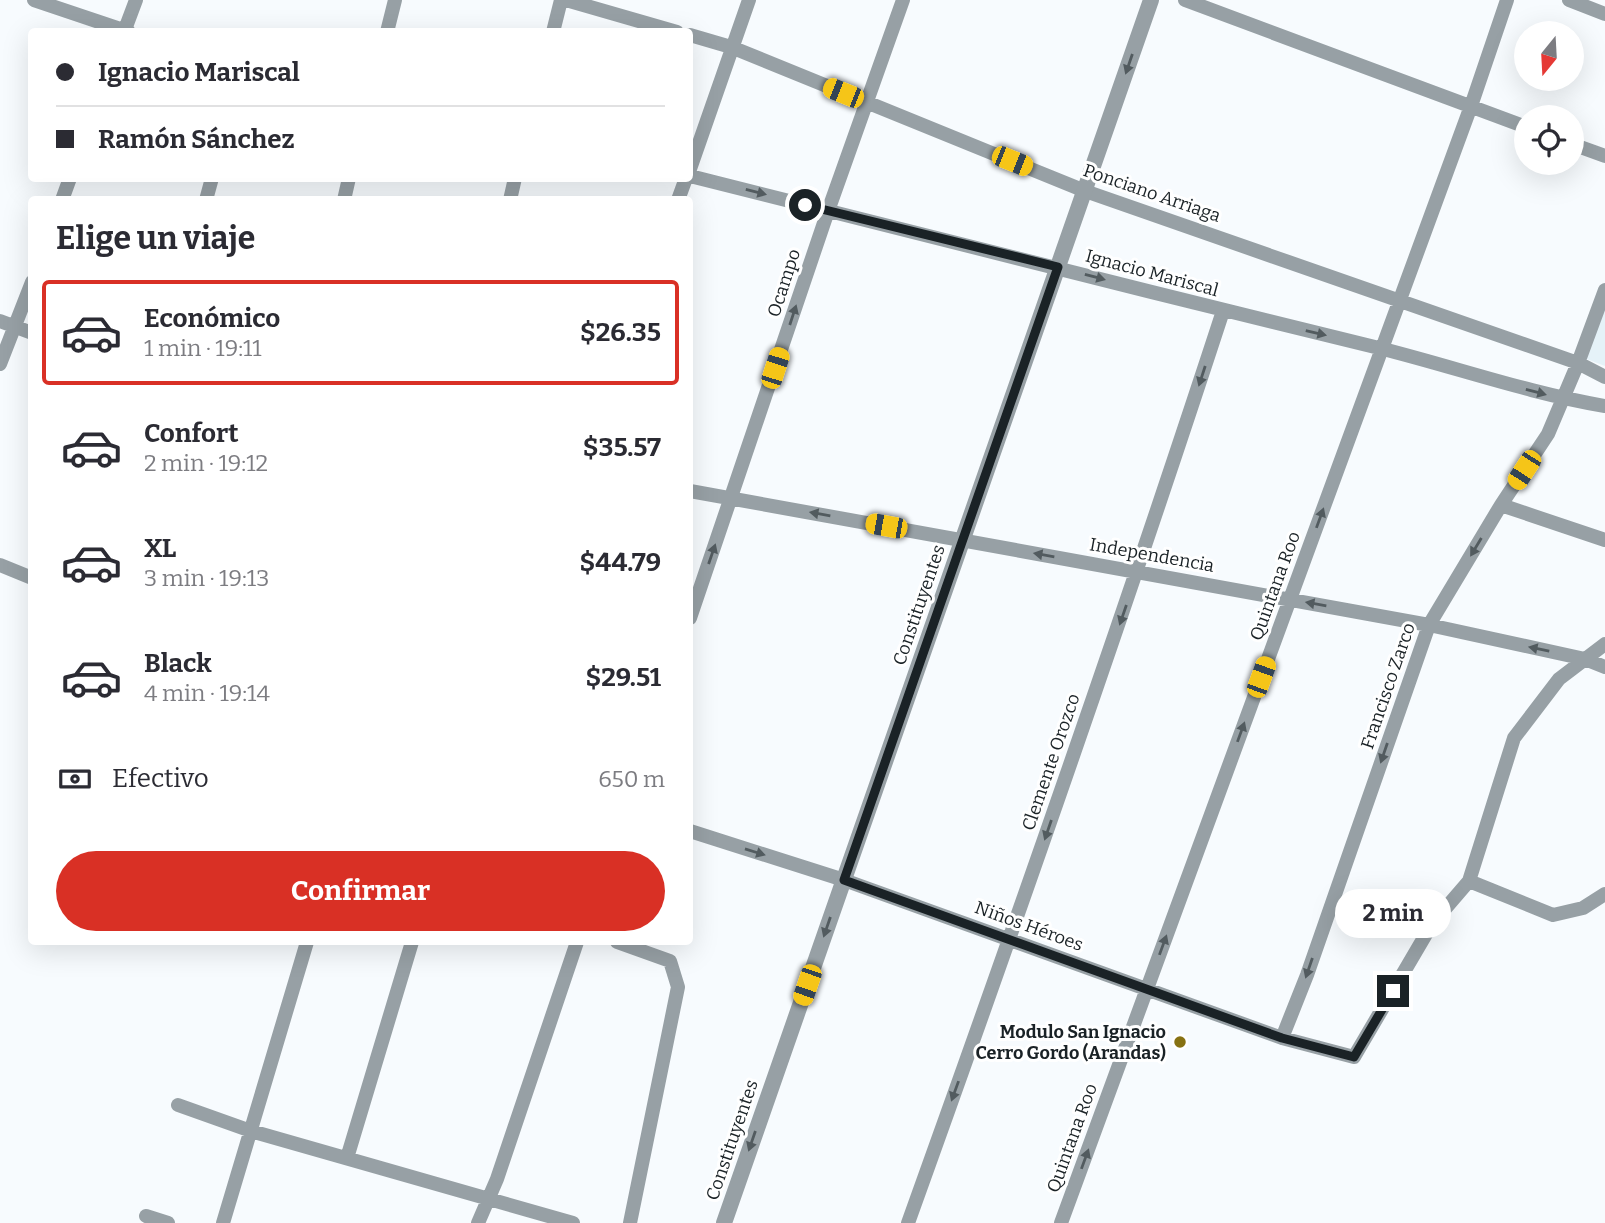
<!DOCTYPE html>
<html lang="es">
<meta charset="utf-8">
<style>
:root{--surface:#fff;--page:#f2f2f3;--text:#2b2b33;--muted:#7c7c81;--line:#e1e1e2;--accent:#d93025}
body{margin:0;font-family:Bitter,serif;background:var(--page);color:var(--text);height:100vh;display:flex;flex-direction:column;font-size:26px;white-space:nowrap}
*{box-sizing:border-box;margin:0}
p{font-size:23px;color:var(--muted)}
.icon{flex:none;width:38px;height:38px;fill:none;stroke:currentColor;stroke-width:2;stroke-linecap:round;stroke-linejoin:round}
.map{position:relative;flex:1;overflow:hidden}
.panel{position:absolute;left:28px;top:196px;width:665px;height:749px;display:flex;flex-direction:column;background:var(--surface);border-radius:7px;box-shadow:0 7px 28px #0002}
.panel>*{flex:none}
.banner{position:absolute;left:28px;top:28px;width:665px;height:154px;border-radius:7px;box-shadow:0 7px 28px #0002;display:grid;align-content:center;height:154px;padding:0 28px;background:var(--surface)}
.needle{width:46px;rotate:198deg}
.controls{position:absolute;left:1514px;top:21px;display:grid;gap:14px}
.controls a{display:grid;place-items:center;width:70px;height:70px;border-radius:50%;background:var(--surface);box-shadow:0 7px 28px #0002;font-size:35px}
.end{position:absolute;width:32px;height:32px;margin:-16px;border:9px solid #1a2226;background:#fff;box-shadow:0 0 0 4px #fff}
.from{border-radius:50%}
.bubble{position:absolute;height:49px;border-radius:24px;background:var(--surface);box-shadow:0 7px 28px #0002;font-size:23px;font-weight:700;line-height:49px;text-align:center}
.car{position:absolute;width:21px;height:42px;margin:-21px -10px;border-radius:9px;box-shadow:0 0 5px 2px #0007;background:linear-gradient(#f5c518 24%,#345 0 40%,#f5c518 0 76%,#345 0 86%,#f5c518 0)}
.banner b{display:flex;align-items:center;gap:24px;height:66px;font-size:26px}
.banner b+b{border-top:2px solid var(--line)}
.banner i{width:18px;height:18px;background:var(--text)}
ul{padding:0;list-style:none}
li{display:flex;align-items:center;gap:21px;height:105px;margin:0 14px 10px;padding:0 14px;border:4px solid transparent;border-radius:7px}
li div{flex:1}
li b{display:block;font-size:26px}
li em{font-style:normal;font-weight:700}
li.selected{border-color:var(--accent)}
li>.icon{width:63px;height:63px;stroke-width:1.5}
h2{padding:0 28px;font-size:32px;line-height:84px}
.pay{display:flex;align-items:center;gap:18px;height:77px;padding:0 28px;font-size:26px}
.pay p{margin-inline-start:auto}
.primary-button{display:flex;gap:14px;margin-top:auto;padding:14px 28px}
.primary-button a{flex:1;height:80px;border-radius:42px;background:var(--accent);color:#fff;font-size:28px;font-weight:700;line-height:80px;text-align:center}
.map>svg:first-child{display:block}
.built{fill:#e5f2f8}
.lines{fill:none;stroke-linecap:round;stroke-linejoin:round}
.minor{stroke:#97a0a5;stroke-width:14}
.tertiary{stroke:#97a0a5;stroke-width:16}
.oneway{fill:#525b5f}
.route{stroke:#1a2226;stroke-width:9}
.poi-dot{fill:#867112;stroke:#fff;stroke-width:2.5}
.labels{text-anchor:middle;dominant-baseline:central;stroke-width:6;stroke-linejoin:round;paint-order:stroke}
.street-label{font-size:18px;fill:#1a2226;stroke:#fff}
.poi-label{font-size:18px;font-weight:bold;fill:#1a2226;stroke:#fff;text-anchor:end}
</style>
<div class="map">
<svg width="1605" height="1223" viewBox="0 0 1605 1223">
<rect width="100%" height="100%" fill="#f7fbfe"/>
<!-- built -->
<path class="built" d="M1605 305V366L1584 358Z"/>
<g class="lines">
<!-- minor -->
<path class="minor" d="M34 0 129 32
M566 0 677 32
M1185 0 1526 127
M1569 0 1605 14
M124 32 136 0
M387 32 395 0
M553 32 561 0
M690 35 731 47 1085 191 1578 363 1605 377
M1572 144 1605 156
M690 169 749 0
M690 176C919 234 1149 292 1379 348 1455 367 1528 393 1605 406
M62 200 70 178
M206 200 212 178
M344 200 349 178
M510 200 515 178
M678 200 686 178
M0 321 32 333
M0 364 32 282
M690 491 1429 625 1585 659 1605 667
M1501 505 1605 540
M0 565 32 578
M690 618 828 211 903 0
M690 831 844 880 1282 1038 1354 1057 1432 924 1469 881 1514 738 1559 679 1605 644
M1469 881 1553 915 1583 908 1605 894
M617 942 670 961 678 987 630 1223
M1282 1038 1307 975 1429 625 1501 505 1548 434 1578 363 1605 290
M178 1105 251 1131 573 1223
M347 1158 412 942
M146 1216 168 1223
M223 1223 307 942
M478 1223 497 1179 577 942
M908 1223C1017 920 1123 617 1223 311
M1061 1223 1471 106 1507 0"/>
<!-- tertiary -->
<path class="tertiary" d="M724 1223 1151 0"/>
</g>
<!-- one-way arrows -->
<defs><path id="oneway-solid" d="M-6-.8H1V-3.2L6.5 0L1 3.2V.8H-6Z" transform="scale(1.75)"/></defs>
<g class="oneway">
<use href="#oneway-solid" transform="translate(1129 64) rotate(109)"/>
<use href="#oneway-solid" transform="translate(756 192) rotate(14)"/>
<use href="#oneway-solid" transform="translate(1095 277) rotate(15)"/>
<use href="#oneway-solid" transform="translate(793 315) rotate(-72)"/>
<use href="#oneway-solid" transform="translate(1316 333) rotate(13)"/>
<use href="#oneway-solid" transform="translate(1202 376) rotate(108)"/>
<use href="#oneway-solid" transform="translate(1536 392) rotate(15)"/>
<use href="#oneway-solid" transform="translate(820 514) rotate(-170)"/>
<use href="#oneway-solid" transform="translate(1320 518) rotate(-70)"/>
<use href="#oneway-solid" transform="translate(1476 547) rotate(121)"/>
<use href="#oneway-solid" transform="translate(712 554) rotate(-71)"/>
<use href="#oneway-solid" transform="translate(1044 555) rotate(-170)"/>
<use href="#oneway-solid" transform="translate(1316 604) rotate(-170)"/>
<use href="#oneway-solid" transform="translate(1123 615) rotate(109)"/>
<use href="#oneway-solid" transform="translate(1539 649) rotate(-168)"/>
<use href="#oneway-solid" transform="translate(1241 732) rotate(-70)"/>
<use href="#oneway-solid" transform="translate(1384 753) rotate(109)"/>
<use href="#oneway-solid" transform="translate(1048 830) rotate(109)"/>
<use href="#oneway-solid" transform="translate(755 852) rotate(17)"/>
<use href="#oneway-solid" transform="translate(827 927) rotate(109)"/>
<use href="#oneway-solid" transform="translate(1163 945) rotate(-70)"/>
<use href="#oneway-solid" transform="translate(1309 968) rotate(109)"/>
<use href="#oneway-solid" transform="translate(955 1091) rotate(110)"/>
<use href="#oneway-solid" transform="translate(752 1141) rotate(109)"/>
<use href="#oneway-solid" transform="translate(1085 1159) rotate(-70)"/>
</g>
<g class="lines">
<!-- route -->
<path class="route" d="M805 205 1058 267 844 880 1282 1038 1354 1057 1393 991"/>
</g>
<!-- markers -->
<circle class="poi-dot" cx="1180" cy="1042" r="7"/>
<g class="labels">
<!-- street labels -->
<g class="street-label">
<text transform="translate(1152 193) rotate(19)">Ponciano Arriaga</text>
<text transform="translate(1152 273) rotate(15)">Ignacio Mariscal</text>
<text transform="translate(784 283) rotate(-72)">Ocampo</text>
<text transform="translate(1152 555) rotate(10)">Independencia</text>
<text transform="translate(1275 586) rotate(-70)">Quintana Roo</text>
<text transform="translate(919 605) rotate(-71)">Constituyentes</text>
<text transform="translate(1388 686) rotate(-71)">Francisco Zarco</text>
<text transform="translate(1051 762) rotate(-71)">Clemente Orozco</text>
<text transform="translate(1029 926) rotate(20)">Niños Héroes</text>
<text transform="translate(1072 1138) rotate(-70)">Quintana Roo</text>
<text transform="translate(732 1140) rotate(-71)">Constituyentes</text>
</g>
<!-- poi labels -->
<g class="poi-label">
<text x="1166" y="1032">Modulo San Ignacio<tspan x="1166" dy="21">Cerro Gordo (Arandas)</tspan></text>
</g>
</g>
</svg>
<div class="controls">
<a><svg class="needle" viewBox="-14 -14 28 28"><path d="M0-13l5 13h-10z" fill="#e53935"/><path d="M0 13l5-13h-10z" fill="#7c7c81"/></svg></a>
<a><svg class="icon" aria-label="locate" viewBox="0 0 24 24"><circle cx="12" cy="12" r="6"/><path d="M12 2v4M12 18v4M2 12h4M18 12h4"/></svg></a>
</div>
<i class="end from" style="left:805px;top:205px"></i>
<i class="end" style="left:1393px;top:991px"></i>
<div class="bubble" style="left:1335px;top:889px;width:116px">2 min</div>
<i class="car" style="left:843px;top:93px;rotate:292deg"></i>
<i class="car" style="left:1012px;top:161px;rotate:112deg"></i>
<i class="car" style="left:775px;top:368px;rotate:18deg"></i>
<i class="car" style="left:1524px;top:470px;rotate:213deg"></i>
<i class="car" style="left:886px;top:526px;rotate:280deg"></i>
<i class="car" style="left:1261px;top:677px;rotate:20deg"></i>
<i class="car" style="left:807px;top:985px;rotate:199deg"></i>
<div class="banner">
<b><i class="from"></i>Ignacio Mariscal</b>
<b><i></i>Ramón Sánchez</b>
</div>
<section class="panel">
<h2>Elige un viaje</h2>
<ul>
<li class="selected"><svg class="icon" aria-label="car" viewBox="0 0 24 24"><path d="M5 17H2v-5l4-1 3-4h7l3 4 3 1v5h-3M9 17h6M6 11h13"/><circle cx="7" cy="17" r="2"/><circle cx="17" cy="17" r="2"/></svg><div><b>Económico</b><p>1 min · 19:11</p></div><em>$26.35</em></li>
<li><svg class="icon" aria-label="car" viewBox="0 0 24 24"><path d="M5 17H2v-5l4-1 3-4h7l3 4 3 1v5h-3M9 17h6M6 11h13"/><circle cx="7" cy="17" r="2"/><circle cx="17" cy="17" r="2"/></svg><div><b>Confort</b><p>2 min · 19:12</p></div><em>$35.57</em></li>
<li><svg class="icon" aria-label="car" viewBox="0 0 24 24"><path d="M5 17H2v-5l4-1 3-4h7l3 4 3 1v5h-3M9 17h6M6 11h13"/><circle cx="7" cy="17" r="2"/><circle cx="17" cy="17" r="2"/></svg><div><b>XL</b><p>3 min · 19:13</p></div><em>$44.79</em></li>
<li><svg class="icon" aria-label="car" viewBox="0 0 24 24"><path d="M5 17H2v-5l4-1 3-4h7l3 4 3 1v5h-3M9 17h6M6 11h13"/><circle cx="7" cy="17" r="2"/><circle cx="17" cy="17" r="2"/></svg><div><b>Black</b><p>4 min · 19:14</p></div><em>$29.51</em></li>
</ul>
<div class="pay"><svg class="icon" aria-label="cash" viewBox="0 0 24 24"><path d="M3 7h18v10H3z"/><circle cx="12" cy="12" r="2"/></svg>Efectivo<p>650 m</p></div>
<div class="primary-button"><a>Confirmar</a></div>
</section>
</div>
